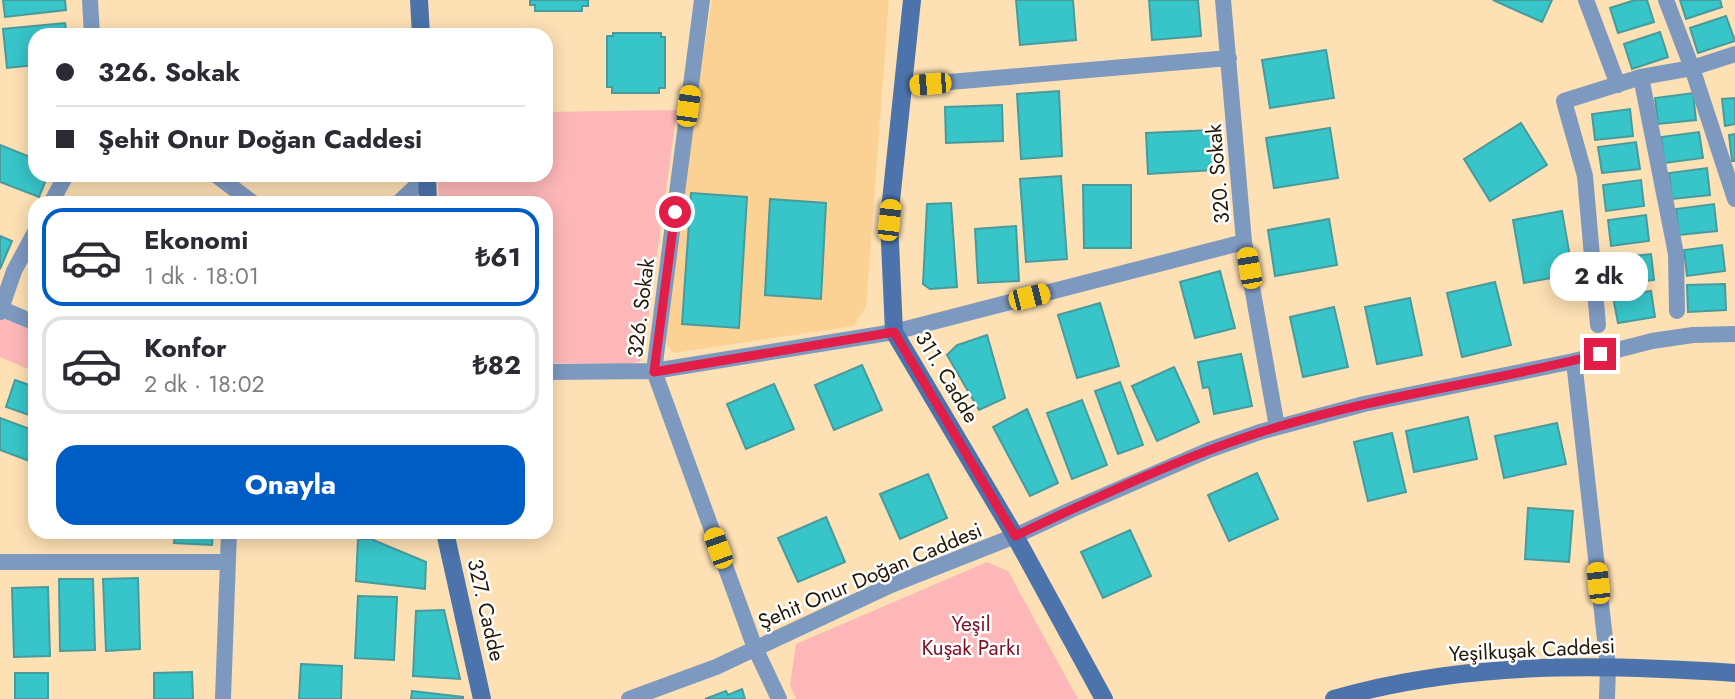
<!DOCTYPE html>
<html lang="tr">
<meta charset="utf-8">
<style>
:root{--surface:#fff;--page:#f2f2f3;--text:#2b2b33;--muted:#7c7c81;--line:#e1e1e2;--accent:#015dc6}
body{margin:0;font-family:Jost,sans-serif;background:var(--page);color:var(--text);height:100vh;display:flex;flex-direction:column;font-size:26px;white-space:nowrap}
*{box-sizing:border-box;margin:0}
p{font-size:23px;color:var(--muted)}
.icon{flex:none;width:38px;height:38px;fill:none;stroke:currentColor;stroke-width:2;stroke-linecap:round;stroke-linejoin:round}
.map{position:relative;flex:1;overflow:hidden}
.side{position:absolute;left:28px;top:196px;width:525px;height:343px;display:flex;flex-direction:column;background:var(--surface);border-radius:21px;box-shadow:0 4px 18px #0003}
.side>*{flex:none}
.guide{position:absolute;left:28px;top:28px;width:525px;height:154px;border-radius:21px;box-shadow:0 4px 18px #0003;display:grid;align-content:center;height:154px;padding:0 28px;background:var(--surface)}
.end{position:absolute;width:32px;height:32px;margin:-16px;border:9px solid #e11d48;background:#fff;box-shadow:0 0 0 4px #fff}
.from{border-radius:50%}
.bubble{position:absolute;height:49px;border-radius:21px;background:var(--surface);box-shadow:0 4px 18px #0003;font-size:23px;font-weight:700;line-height:49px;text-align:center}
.car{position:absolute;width:21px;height:42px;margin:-21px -10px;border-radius:9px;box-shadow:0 0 5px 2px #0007;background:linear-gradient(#f5c518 24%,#345 0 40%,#f5c518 0 76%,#345 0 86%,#f5c518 0)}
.guide b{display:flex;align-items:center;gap:24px;height:66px;font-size:26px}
.guide b+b{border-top:2px solid var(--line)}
.guide i{width:18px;height:18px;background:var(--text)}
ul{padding:12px 0 0;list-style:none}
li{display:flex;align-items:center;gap:21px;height:98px;margin:0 14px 10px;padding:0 14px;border:4px solid var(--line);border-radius:21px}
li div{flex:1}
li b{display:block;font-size:26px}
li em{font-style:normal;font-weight:700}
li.current{border-color:var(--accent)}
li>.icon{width:63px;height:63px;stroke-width:1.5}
.primary-button{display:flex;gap:14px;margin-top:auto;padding:14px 28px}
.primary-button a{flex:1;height:80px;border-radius:21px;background:var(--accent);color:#fff;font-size:28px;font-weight:700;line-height:80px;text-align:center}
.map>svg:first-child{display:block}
.built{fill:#fbd294}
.green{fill:#feb7b8}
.building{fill:#37c5c9;stroke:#479b9d;stroke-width:2}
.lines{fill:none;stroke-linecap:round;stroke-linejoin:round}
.street{stroke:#7e99c0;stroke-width:16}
.secondary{stroke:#4c73ab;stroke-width:18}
.route{stroke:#e11d48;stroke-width:9}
.labels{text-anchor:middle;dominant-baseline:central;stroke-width:5;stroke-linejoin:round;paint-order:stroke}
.street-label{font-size:21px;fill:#241703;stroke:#fff}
.park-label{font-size:21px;fill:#7c1025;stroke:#fff}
</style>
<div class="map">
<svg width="1735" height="699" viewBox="0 0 1735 699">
<rect width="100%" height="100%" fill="#fde0b4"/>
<!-- built -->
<path class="built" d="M712 0H889L866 307 854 326 674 353 666 344 687 157Z"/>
<!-- green -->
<path class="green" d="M677 110 643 355 640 361 631 364 546 363V203H439L438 175H546V112Z
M0 317 35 332V372L0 357Z
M987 562 1008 571 1078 699H796L790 685 796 644Z"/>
<!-- building -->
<path class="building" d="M3 0H65L66 10 5 17Z
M530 0H588V6H582V11H535V5H530Z
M1016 0H1073L1076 40 1020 45Z
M1149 0H1198L1201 36 1152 40Z
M1493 0H1552L1542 22Z
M1635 0H1647L1654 22 1618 33 1610 8Z
M1680 0H1720L1722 7 1686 19Z
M1726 16 1735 41 1698 53 1690 28Z
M65 23 67 35H35V65L7 68 3 29Z
M1660 32 1668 57 1632 69 1624 44Z
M613 33H661V37H665V88H659V93H612V87H607V36H613Z
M1326 50 1334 98 1270 108 1262 60Z
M1059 91 1062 156 1021 159 1017 94Z
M1693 93 1696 120 1658 124 1655 98Z
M1735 98V124L1725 126 1722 99Z
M1002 105 1003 141 946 143 945 107Z
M1630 109 1633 136 1595 140 1592 114Z
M1521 123 1547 165 1490 201 1464 159Z
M1330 128 1338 178 1274 188 1266 138Z
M1212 130 1214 170 1148 174 1146 133Z
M1699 132 1703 158 1665 163 1661 137Z
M1735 134V161H1732L1729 135Z
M1636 142 1640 169 1602 173 1598 147Z
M0 145 35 159V175H48L39 197 0 182Z
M1707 168 1710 195 1672 199 1669 173Z
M1061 176 1067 259 1026 262 1020 179Z
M1641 180 1644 206 1606 211 1603 185Z
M1083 185H1131V248H1084Z
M691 193 747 197 739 328 682 324Z
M770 199 826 203 821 299 765 295Z
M951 203 957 287 930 289 923 284 927 204Z
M1714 204 1717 231 1679 235 1676 209Z
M1562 211 1573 274 1524 283 1513 220Z
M1646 215 1649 241 1611 246 1608 220Z
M1329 219 1337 265 1275 276 1268 230Z
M1016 226 1019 281 978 283 975 229Z
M0 236 12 241 0 269Z
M1722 245 1725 271 1687 276 1684 250Z
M1651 254 1654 280 1616 285 1613 258Z
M1220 271 1235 328 1195 338 1180 282Z
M1495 282 1511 345 1462 357 1447 293Z
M1725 284 1726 310 1688 312 1687 285Z
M1651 291 1655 317 1618 323 1613 297Z
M1410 298 1422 355 1377 364 1365 307Z
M1100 303 1119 366 1077 378 1058 315Z
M1334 307 1348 367 1303 377 1290 317Z
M987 335 1005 398 979 410 947 355 957 345Z
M1241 354 1252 406 1214 414 1209 387 1203 388 1198 362Z
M862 365 882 410 834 430 815 385Z
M1174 367 1199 422 1157 441 1132 386Z
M15 380 35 387V417L6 407Z
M1120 382 1143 445 1118 454 1095 391Z
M774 384 794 429 746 449 727 404Z
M1082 400 1107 465 1072 479 1047 413Z
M1027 409 1058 483 1030 496 993 427Z
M1468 417 1477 459 1414 472 1406 431Z
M0 418 35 431V463L0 450Z
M1557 423 1566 464 1504 478 1495 436Z
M1392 433 1406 492 1368 501 1354 442Z
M1257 473 1278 519 1229 541 1208 495Z
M928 474 947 518 900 539 880 494Z
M1528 508 1573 511 1569 562 1525 559Z
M826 517 845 562 798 582 778 538Z
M1130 530 1151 576 1103 598 1081 552Z
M175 532H213L212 545 174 543Z
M358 539H371L426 562 425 589 356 581Z
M138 578 140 649 106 651 103 579Z
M59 579H93L95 650 60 651Z
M48 587 50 656 14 657 12 588Z
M358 596 397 597 394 660 355 658Z
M444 610 460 679 413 676 416 611Z
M301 664 342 666 341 699H299Z
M192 672 193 699H154V673Z
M15 673H48V699H15Z
M742 689 745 699H705L726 691 728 695Z
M412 691 463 697V699H411Z"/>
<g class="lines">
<!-- street -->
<path class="street" d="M90 0 92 35
M702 0 654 371 755 648 779 699
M1223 0 1244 242 1277 427
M1586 0 1618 85
M1666 0 1692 68 1735 199
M1641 77 1676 254 1677 311
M903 86 1229 58
M216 175 253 203
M51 203 66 175
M398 203 427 176
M0 308 35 323
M0 312 14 271 35 232
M1598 325 1585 176 1564 101 1641 77 1692 68 1735 54
M1574 361 1608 666 1607 699
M546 372 654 371 894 332 1244 242
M0 562H227
M223 699 229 532
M629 699 716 667 891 585 1015 536 1073 509 1209 450 1260 432 1364 404 1574 361 1652 341 1693 335 1735 334"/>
<!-- secondary -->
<path class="secondary" d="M419 0 421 35
M912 0 889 220 894 332 1015 536 1104 699
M427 175 428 203
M445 532 482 699
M1334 699C1464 661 1602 664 1735 673"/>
</g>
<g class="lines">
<!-- route -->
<path class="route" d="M675 212 654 372 894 332 1015 536C1098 497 1187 454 1274 428 1381 395 1492 382 1600 354"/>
</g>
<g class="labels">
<!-- street labels -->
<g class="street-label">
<text transform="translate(1218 174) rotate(-95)">320. Sokak</text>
<text transform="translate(641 308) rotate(-83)">326. Sokak</text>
<text transform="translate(947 377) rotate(59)">311. Cadde</text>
<text transform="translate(870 576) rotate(-23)">Şehit Onur Doğan Caddesi</text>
<text transform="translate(486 610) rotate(77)">327. Cadde</text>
<text transform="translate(1532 650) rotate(-3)">Yeşilkuşak Caddesi</text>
</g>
<!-- park labels -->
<g class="park-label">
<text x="971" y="624">Yeşil<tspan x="971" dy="24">Kuşak Parkı</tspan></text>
</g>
</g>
</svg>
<i class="end from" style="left:675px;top:212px"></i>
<i class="end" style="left:1600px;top:354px"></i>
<div class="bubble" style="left:1550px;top:252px;width:98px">2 dk</div>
<i class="car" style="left:930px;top:84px;rotate:265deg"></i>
<i class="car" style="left:688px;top:106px;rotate:8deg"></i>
<i class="car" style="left:889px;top:220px;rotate:6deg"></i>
<i class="car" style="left:1249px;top:268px;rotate:350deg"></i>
<i class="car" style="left:1029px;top:297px;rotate:76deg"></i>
<i class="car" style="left:718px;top:548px;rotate:340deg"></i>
<i class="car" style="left:1598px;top:583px;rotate:354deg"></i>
<div class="guide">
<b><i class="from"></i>326. Sokak</b>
<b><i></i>Şehit Onur Doğan Caddesi</b>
</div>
<section class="side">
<ul>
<li class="current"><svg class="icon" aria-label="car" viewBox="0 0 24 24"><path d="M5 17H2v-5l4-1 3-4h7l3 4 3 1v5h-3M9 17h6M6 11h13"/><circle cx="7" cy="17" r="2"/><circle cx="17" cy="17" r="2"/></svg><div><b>Ekonomi</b><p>1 dk · 18:01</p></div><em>₺61</em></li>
<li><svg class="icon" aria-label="car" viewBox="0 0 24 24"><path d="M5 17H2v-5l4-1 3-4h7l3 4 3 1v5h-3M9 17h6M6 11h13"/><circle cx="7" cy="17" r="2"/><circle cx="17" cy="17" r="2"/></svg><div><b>Konfor</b><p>2 dk · 18:02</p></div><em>₺82</em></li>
</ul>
<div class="primary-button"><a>Onayla</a></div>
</section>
</div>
